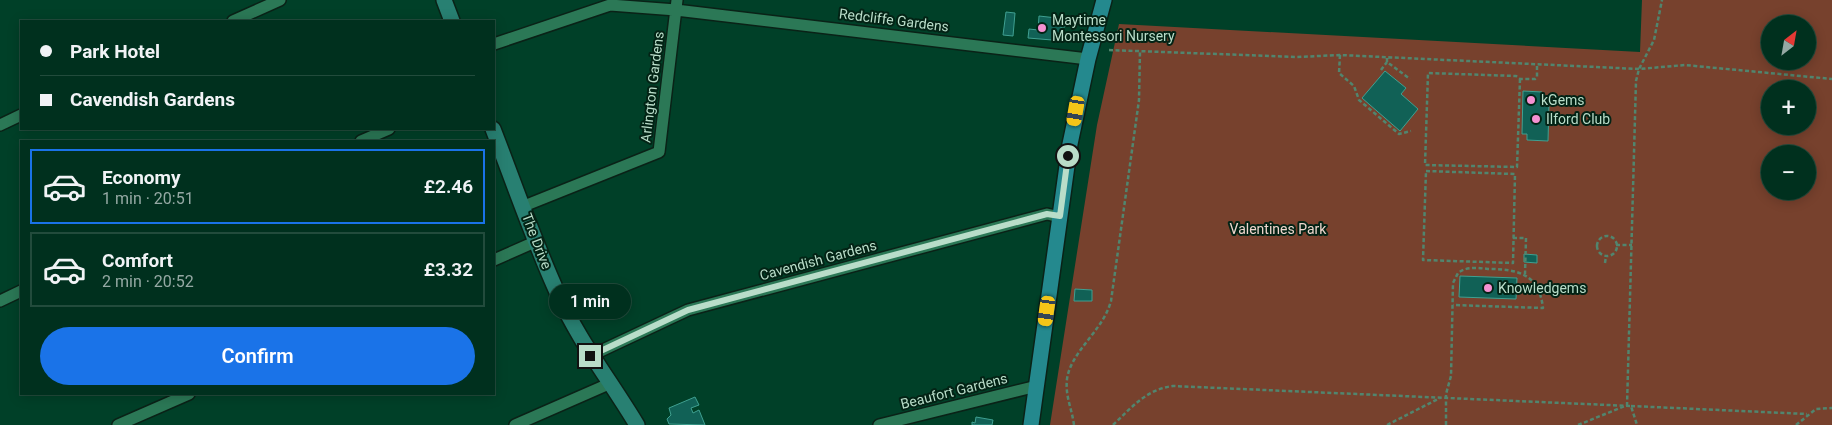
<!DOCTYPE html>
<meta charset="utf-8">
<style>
:root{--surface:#00301e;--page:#0a3827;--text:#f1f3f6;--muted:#95a9a4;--line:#224b3c;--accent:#1a73e8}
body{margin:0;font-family:Roboto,sans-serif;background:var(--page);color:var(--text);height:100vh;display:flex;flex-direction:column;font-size:19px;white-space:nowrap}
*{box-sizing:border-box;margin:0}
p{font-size:16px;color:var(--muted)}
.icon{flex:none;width:28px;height:28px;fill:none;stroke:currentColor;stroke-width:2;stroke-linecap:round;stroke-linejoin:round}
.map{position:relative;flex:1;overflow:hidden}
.panel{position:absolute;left:20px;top:140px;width:475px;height:255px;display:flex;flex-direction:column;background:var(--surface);border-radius:0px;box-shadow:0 2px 12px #0003,0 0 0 1px var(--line)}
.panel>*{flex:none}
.hud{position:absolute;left:20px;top:20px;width:475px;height:110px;border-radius:0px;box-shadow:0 2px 12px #0003,0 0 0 1px var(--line);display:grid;align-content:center;height:110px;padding:0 20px;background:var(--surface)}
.needle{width:32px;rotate:31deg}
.fabs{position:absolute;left:1761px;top:15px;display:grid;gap:10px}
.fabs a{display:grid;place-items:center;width:55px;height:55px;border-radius:50%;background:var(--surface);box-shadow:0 2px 12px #0003,0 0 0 1px var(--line);font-size:25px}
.end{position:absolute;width:22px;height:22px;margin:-11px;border:6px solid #b9ddc9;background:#111;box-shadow:0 0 0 2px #111}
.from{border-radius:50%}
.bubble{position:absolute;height:35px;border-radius:18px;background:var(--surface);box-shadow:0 2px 12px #0003,0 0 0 1px var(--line);font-size:16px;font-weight:600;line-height:35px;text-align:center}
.car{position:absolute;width:15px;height:30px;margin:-15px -8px;border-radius:6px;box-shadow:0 0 4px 1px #0007;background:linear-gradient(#f5c518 24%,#345 0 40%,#f5c518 0 76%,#345 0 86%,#f5c518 0)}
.hud b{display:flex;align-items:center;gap:18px;height:48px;font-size:19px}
.hud b+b{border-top:1px solid var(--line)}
.hud i{width:12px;height:12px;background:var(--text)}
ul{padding:9px 0 0;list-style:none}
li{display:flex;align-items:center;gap:15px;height:75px;margin:0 10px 8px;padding:0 10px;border:2px solid var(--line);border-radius:0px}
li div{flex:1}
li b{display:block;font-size:19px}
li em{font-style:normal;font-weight:600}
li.on{border-color:var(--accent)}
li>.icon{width:45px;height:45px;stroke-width:1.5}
.button{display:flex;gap:10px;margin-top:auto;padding:10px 20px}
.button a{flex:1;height:58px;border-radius:30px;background:var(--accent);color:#fff;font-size:20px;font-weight:600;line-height:58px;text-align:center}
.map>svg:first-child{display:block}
.green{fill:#77412d;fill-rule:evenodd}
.building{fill:#116156;stroke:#3fa091}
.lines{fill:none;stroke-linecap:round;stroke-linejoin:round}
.street-casing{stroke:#0a2217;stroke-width:14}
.secondary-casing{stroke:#0a2217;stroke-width:18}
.primary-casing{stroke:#0a2217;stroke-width:18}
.path{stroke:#51856e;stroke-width:2.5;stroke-dasharray:4 2.5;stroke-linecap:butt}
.street{stroke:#2b7856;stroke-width:11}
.secondary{stroke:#288072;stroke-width:15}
.primary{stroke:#24898e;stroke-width:15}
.route{stroke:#b9ddc9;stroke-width:6}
.poi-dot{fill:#f591d2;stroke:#032315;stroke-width:2}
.labels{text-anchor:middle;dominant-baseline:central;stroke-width:4;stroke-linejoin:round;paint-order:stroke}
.street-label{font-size:14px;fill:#b9ddc9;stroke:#032315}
.poi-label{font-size:14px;fill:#b9ddc9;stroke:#032315;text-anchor:start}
.park-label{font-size:14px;fill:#efd7ce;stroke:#032315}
</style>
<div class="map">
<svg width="1832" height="425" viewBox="0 0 1832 425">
<rect width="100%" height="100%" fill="#004028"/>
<!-- green -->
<path class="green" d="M1642 0H1832V425H1050L1097 125 1119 24 1640 52ZM1770 24H1808V61H1770ZM1770 89H1808V126H1770ZM1770 154H1808V191H1770Z"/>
<!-- building -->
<path class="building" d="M1006 12 1015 13 1013 36 1003 35Z
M1039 16 1066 19 1065 27H1061V32L1064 33V41L1028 38 1029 29 1038 30Z
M1385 71 1406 88 1401 94 1418 109 1400 131 1362 98Z
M1523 91 1542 92V103H1549L1548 141 1527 140V134H1522Z
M1524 254 1537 255V263L1524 262Z
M1460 276 1517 278 1516 299 1459 297Z
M1075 289 1092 290V301H1074Z
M695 397 699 405 691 408 693 413 699 410 705 425 669 424 667 419 671 415 669 408Z
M976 417 993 420 992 425H972V422L975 423Z"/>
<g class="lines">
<defs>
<path id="street" d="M233 21 280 0
M494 44 610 5 676 10 1088 59
M0 125 21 115
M361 141 389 129
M524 206 659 152 677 0
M494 260 537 241
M0 301 21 291
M590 356 688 310 1047 214 1060 217
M118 425 189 394
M515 425 611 383
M879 425 1037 386"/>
<path id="secondary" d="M444 0 452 21
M493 129C514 183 533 239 557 292 578 340 610 380 637 425"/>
<path id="primary" d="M1031 425 1070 144 1088 59 1104 0"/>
</defs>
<!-- street casing -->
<use href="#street" class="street-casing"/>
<!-- secondary casing -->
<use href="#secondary" class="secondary-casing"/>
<!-- primary casing -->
<use href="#primary" class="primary-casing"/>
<!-- path -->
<path class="path" d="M1109 50 1297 57 1340 55 1639 69 1685 65 1832 79
M1340 55 1339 73 1354 86 1359 100 1399 134 1411 131
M1387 58V62L1410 79
M1381 70 1387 62
M1520 79 1517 167 1425 165 1428 73 1516 76 1520 79H1535L1537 77V65
M1426 171 1515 174 1513 263 1423 260Z
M1597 246a10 10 0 1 1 20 0a10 10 0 1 1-20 0Z
M1513 238H1526L1525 274
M1616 245H1632
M1605 263 1606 256
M1627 406 1636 81 1639 69 1654 40 1662 0
M1631 406 1807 414
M1074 425C1072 409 1065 396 1067 379 1071 351 1103 331 1111 301L1139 100 1140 51
M1113 425C1132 407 1147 389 1173 386L1631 406 1637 425
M1387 425 1440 398
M1446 425V394L1451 376 1453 283 1458 273C1467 266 1478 268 1489 269 1518 269 1539 274 1543 308L1453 305
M1578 425 1625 406
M1796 425 1816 409 1832 408"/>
<!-- street -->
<use href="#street" class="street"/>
<!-- secondary -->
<use href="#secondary" class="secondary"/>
<!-- primary -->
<use href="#primary" class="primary"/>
</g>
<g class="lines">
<!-- route -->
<path class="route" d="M590 356 688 310 1047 214 1060 216 1068 156"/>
</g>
<!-- markers -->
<g class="poi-dot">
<circle cx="1042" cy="28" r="5"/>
<circle cx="1531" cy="100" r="5"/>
<circle cx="1536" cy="119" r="5"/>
<circle cx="1488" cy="288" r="5"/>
</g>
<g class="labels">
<!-- street labels -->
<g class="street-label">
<text transform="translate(894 20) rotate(7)">Redcliffe Gardens</text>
<text transform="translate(652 87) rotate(-83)">Arlington Gardens</text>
<text transform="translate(537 241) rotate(69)">The Drive</text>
<text transform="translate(818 260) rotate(-15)">Cavendish Gardens</text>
<text transform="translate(954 391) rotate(-14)">Beaufort Gardens</text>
</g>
<!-- poi labels -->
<g class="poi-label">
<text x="1052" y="20">Maytime<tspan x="1052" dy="16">Montessori Nursery</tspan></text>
<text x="1541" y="100">kGems</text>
<text x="1546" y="119">Ilford Club</text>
<text x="1498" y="288">Knowledgems</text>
</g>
<!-- park labels -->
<g class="park-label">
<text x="1278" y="229">Valentines Park</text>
</g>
</g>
</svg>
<div class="fabs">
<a><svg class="needle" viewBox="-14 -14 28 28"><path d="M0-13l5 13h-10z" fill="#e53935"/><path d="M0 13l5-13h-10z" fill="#95a9a4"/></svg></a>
<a>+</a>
<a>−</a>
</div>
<i class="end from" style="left:1068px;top:156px"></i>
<i class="end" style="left:590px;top:356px"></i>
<div class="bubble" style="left:549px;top:284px;width:82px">1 min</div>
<i class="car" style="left:1076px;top:111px;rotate:190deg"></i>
<i class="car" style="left:1047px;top:311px;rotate:188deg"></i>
<div class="hud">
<b><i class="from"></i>Park Hotel</b>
<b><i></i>Cavendish Gardens</b>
</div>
<section class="panel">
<ul>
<li class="on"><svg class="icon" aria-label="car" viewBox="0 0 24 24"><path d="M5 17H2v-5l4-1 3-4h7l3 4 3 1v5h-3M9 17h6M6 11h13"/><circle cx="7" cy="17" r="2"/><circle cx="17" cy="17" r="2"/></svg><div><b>Economy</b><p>1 min · 20:51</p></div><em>£2.46</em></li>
<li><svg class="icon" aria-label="car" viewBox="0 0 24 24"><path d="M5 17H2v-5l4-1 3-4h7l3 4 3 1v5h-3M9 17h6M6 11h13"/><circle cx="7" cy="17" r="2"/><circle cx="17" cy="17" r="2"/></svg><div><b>Comfort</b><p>2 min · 20:52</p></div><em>£3.32</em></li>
</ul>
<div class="button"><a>Confirm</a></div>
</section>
</div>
